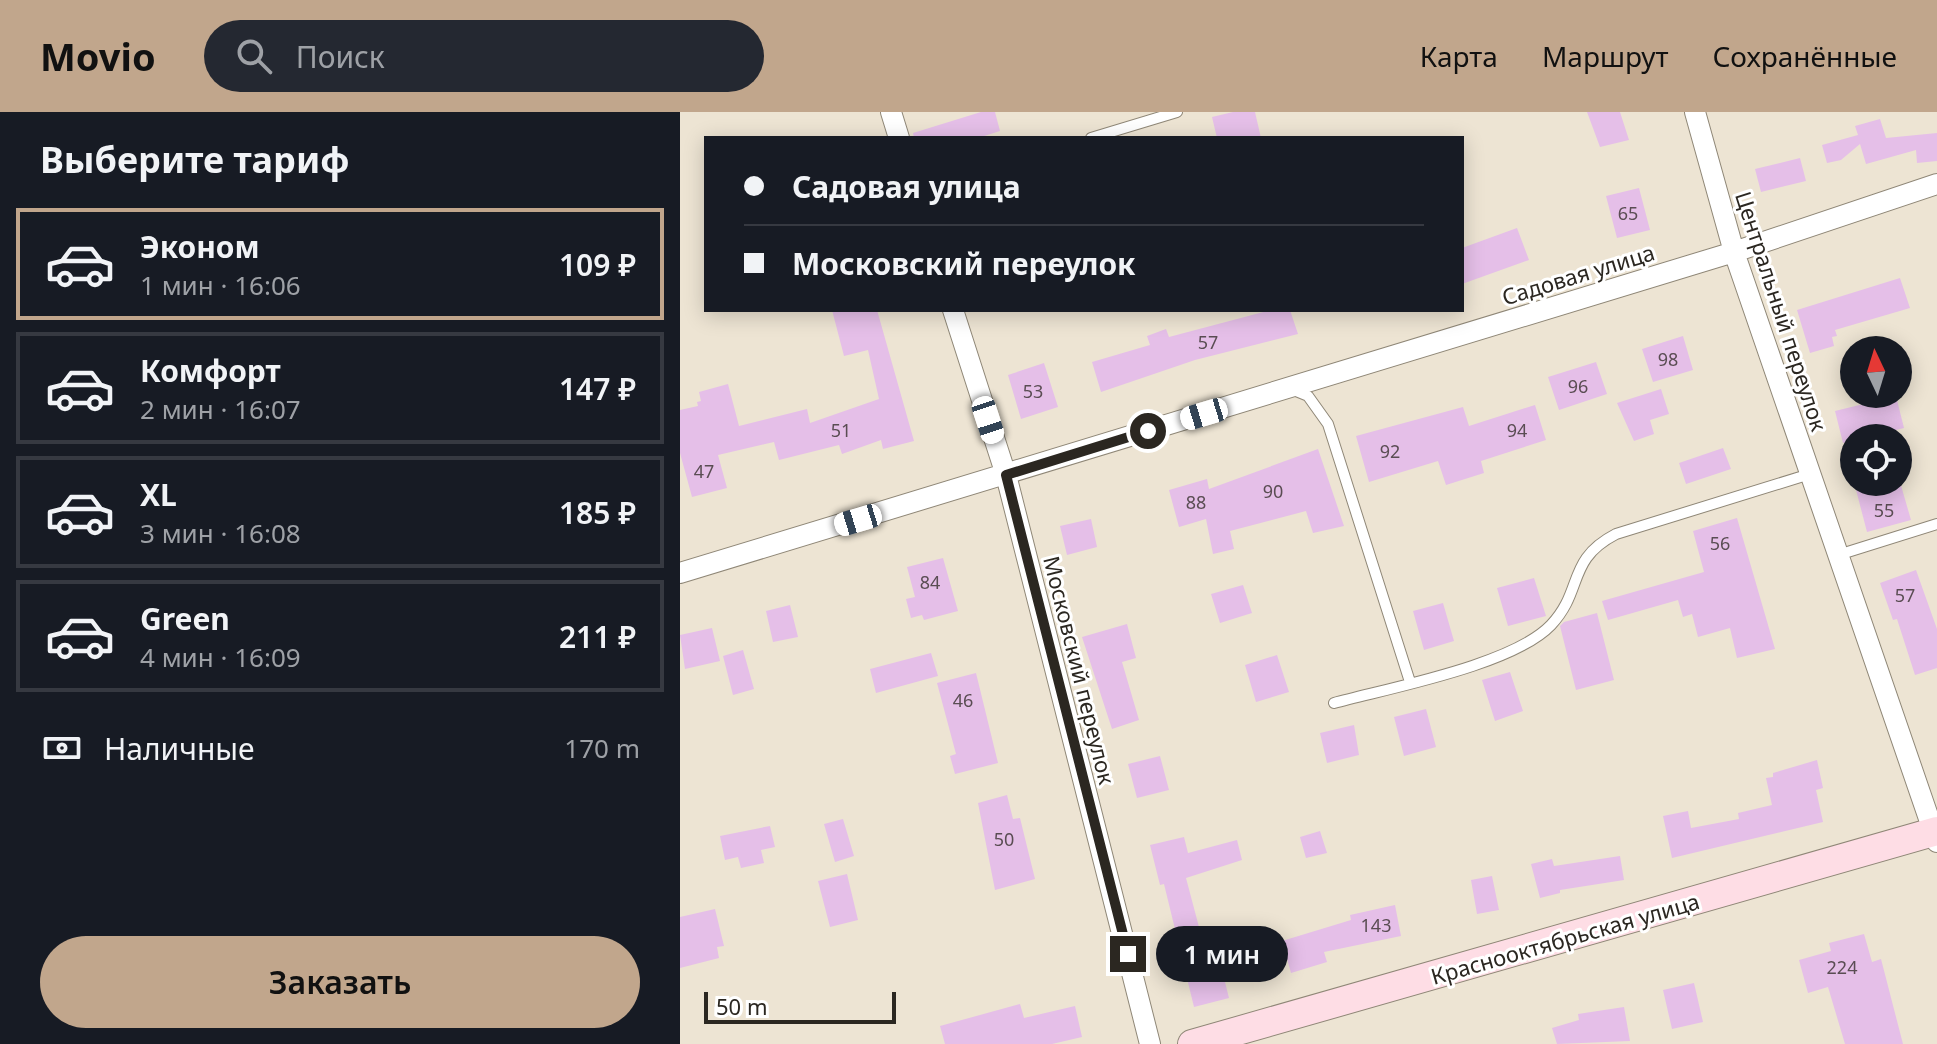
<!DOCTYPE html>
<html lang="ru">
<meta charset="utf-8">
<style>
:root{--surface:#171b24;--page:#242831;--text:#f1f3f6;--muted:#9ea1a6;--line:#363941;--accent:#c1a68c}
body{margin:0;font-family:"Noto Sans",sans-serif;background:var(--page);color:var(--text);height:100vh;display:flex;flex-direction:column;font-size:30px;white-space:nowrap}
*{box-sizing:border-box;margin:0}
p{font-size:26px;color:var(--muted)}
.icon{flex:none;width:44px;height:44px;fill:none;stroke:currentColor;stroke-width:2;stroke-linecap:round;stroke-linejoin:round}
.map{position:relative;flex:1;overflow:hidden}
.sheet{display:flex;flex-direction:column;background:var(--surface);width:680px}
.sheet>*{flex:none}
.banner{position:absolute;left:24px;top:24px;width:760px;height:176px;border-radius:0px;box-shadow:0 4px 20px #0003;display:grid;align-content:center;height:176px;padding:0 40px;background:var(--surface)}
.needle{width:52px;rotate:356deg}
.buttons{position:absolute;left:1160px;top:224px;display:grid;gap:16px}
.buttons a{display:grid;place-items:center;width:72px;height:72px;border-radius:50%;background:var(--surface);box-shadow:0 4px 20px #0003;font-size:40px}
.scale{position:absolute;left:24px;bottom:20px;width:192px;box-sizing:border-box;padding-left:8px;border:4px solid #2b2721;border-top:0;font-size:22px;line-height:28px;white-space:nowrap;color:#2b2721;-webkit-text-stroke:6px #fff;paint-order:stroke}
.end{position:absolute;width:36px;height:36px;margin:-18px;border:10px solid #2b2721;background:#fff;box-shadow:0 0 0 4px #fff}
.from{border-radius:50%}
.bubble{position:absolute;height:56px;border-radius:28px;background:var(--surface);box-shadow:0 4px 20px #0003;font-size:26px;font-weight:600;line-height:56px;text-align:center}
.car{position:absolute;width:24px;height:48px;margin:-24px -12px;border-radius:10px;box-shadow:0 0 6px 2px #0007;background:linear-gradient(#fff 24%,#345 0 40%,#fff 0 76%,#345 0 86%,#fff 0)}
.banner b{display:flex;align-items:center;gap:28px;height:76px;font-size:30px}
.banner b+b{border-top:2px solid var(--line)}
.banner i{width:20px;height:20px;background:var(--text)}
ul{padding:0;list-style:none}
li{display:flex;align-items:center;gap:24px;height:112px;margin:0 16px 12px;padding:0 24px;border:4px solid var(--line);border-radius:0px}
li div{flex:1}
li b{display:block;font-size:30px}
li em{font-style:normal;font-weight:600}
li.on{border-color:var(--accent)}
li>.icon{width:72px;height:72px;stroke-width:1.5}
h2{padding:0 40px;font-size:36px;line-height:96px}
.pay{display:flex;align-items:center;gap:20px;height:88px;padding:0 40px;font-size:30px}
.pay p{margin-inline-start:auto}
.primary-button{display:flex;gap:16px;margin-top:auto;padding:16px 40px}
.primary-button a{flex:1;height:92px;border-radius:48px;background:var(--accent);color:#111;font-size:32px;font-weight:600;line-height:92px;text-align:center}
header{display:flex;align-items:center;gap:48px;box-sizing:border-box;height:112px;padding:0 40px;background:var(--accent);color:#111}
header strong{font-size:38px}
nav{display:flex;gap:44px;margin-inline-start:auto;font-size:28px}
.search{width:560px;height:72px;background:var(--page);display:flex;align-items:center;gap:20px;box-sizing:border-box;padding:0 28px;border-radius:44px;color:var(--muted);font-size:30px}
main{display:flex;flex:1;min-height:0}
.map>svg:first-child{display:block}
.building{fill:#e5bfe8}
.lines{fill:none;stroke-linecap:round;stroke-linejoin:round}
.lane-casing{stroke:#8f8777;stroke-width:12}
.street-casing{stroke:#8f8777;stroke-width:22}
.secondary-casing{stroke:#8f8777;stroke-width:30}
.lane{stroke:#fff;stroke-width:10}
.street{stroke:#fff;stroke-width:20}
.secondary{stroke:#fedde5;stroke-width:28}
.route{stroke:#2b2721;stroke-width:10}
.labels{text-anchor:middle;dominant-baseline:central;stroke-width:6;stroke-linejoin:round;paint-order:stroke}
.number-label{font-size:18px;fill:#5a4d53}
.street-label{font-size:22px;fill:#2b2721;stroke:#fff}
</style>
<header>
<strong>Movio</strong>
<div class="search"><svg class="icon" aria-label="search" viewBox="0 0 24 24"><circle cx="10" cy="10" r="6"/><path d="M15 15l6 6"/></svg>Поиск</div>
<nav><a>Карта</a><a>Маршрут</a><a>Сохранённые</a></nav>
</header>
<main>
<section class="sheet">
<h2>Выберите тариф</h2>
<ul>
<li class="on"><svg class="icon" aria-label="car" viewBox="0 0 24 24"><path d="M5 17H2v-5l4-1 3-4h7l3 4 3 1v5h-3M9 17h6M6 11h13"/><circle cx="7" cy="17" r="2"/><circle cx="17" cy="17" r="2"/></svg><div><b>Эконом</b><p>1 мин · 16:06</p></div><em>109 ₽</em></li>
<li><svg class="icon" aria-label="car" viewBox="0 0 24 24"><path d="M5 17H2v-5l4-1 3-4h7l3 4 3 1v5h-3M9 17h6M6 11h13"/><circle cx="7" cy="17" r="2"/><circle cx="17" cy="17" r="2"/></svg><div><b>Комфорт</b><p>2 мин · 16:07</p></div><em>147 ₽</em></li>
<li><svg class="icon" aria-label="car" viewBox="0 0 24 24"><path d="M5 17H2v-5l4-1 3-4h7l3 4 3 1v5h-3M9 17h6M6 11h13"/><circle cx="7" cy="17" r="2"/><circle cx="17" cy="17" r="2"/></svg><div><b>XL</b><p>3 мин · 16:08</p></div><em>185 ₽</em></li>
<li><svg class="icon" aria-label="car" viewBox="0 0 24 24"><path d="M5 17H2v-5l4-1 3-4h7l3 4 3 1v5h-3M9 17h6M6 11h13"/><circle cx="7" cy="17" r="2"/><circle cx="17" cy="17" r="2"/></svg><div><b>Green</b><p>4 мин · 16:09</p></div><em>211 ₽</em></li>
</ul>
<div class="pay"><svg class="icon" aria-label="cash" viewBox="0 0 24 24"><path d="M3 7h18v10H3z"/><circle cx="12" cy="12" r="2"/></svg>Наличные<p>170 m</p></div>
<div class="primary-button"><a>Заказать</a></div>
</section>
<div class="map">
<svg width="1257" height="932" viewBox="0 0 1257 932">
<rect width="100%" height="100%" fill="#ede4d3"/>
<!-- building -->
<path class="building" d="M301 0H315L320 19 298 26H234L233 21Z
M553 0H575L581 26H537L532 5Z
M907 0H940L949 28 920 35Z
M1200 7 1206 26 1257 21V49L1237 51 1236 38 1186 52 1180 32 1161 48 1147 51 1142 33 1178 23 1175 14Z
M1120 46 1126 69 1081 80 1075 57Z
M959 76 970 118 937 126 926 84Z
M837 116 849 148 782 172V136Z
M1220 166 1230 196 1155 218 1157 224 1152 225 1154 234 1130 241 1117 198Z
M152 198H197L234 329 203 337 201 328 162 342 159 333 99 348 94 330 38 343 47 376 12 385 0 341V298L18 294 17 290 21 289 19 280 48 272 59 314 127 297 130 311 199 287 188 238 164 244Z
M591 198H610L618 222 515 248 421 280 412 250 470 233 467 224 486 217 489 225Z
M1003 224 1013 258 973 270 962 237Z
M916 250 927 282 879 298 868 265Z
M364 251 378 295 341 307 328 263Z
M981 277 989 302 970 308 974 322 954 329 937 291Z
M1216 284 1224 316 1163 331 1155 299Z
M855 293 866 328 801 349 804 361 766 373 758 349 689 370 676 324 783 295 789 314Z
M1043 336 1051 357 1006 372 999 351Z
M638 337 664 414 633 421 626 399 550 419 554 437 533 442 526 407 499 415 489 378 527 367 529 377Z
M1174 370H1220L1231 408 1187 420Z
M1057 406 1095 537 1057 546 1050 516 1018 525 1012 502 1003 505 998 488 928 508 922 489 1024 460 1013 419Z
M411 407 417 435 387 443 380 414Z
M263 446 278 499 244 508 242 503 231 506 226 487 235 485 227 455Z
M1236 458 1257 517V556L1235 563 1217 507 1213 508 1200 471Z
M854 466 866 504 828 514 817 476Z
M563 473 572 501 540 511 531 482Z
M763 491 774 529 744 538 733 499Z
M110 493 118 525 93 530 86 499Z
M917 501 934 568 896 578 880 514 884 510Z
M447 512 456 546 442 550 459 608 432 617 402 525Z
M32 516 40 549 5 557 0 523Z
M63 538 74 577 53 583 43 544Z
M251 541 258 564 196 581 190 557Z
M597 543 609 580 576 590 565 553Z
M830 560 843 599 815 609 802 568Z
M296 561 318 651 275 662 270 644 276 642 257 571Z
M746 597 756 635 724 644 714 605Z
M674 613 679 643 647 651 640 621Z
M480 644 489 678 457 686 448 652Z
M1137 648 1143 676 1136 678 1143 710 992 746 983 704 1008 699 1011 716 1059 707 1058 701 1092 693 1086 666 1093 665V661Z
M327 683 333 707 340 706 355 767 315 778 298 691Z
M163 707 174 744 155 750 144 712Z
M90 714 95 735 81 738 84 751 61 756 58 745 45 748 40 724Z
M640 719 647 741 626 746 620 725Z
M504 725 508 741 557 728 562 748 506 766 528 849 539 846 549 886 514 895 484 772 480 773 470 733Z
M940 744 944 768 880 778V781L860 786 851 752 872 747 874 754Z
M167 762 178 808 150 815 138 769Z
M812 764 819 798 797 802 791 768Z
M715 793 721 824 644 840 647 850 611 861 602 829 671 808 670 803Z
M35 797 44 834 37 835 39 846 0 856V805Z
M1184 822 1192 850 1201 847 1223 932H1165L1148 875 1128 881 1119 848 1151 839 1149 831Z
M1014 871 1023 910 992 917 983 878Z
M340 892 344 906 395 894 402 925 372 932H265L260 914Z
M944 895 950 929 877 932 872 916 899 908 898 902Z"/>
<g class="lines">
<defs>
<path id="lane" d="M411 26 497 0
M611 277 628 284 648 312 730 570
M1158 443 1257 412
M654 591C709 576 833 553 871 513 904 478 886 448 936 422L1130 362"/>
<path id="street" d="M211 0 219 26
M1015 0 1054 140 1257 730
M273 198 326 363 470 932
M0 461 1054 140 1257 72"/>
<path id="secondary" d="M512 932 1257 719"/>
</defs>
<!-- lane casing -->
<use href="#lane" class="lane-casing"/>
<!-- street casing -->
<use href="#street" class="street-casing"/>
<!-- secondary casing -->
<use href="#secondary" class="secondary-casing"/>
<!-- lane -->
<use href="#lane" class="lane"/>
<!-- street -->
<use href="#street" class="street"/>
<!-- secondary -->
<use href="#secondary" class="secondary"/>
</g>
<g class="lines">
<!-- route -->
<path class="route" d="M448 842 326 363 468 319"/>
</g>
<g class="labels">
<!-- number labels -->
<g class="number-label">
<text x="948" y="101">65</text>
<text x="528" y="230">57</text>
<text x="988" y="247">98</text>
<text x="898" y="274">96</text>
<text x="353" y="279">53</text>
<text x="161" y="318">51</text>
<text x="837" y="318">94</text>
<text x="710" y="339">92</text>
<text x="24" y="359">47</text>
<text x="593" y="379">90</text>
<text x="516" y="390">88</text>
<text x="1204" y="398">55</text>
<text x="1040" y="431">56</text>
<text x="250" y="470">84</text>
<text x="1225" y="483">57</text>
<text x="283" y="588">46</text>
<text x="324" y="727">50</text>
<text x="696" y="813">143</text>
<text x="1162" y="855">224</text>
</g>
<!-- street labels -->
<g class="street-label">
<text transform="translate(898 162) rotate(-17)">Садовая улица</text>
<text transform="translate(1102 199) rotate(72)">Центральный переулок</text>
<text transform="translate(400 558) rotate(76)">Московский переулок</text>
<text transform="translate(885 826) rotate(-16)">Краснооктябрьская улица</text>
</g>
</g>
</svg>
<div class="buttons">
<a><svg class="needle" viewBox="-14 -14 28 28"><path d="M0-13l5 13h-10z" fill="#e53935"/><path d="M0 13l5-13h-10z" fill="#9ea1a6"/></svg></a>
<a><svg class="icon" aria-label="locate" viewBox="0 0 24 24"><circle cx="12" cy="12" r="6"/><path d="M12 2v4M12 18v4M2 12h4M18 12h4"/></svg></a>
</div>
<div class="scale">50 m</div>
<i class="end from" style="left:468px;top:319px"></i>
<i class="end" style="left:448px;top:842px"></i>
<div class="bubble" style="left:476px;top:814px;width:132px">1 мин</div>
<i class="car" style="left:524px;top:302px;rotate:253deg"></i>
<i class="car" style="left:308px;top:308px;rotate:162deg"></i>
<i class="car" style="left:178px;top:408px;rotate:253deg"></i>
<div class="banner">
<b><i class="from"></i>Садовая улица</b>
<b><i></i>Московский переулок</b>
</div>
</div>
</main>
